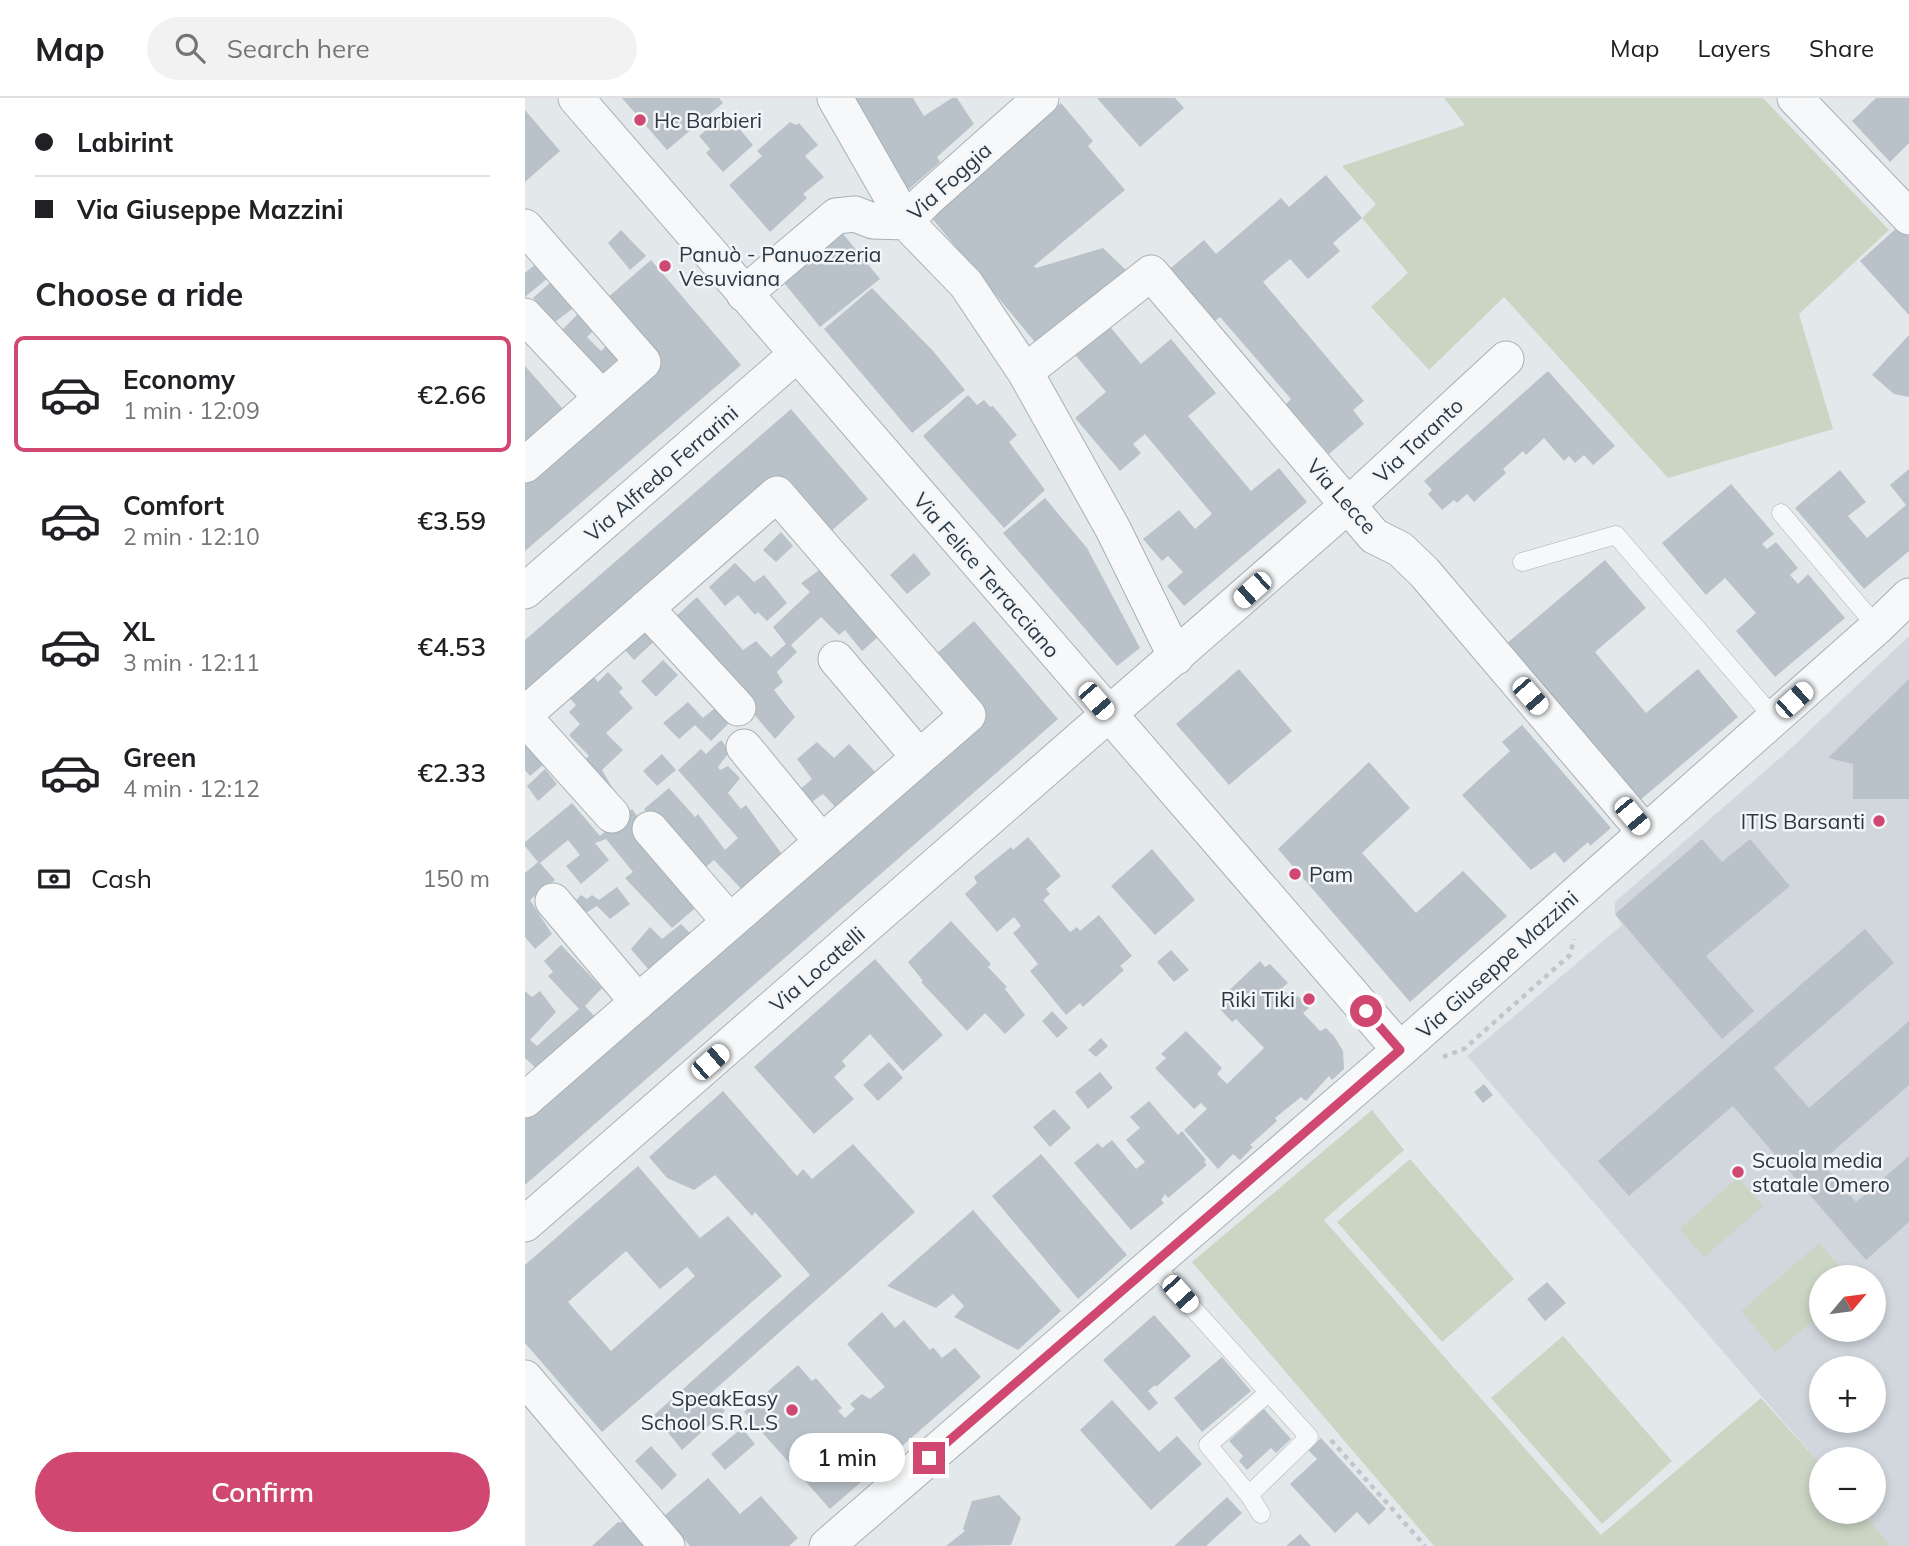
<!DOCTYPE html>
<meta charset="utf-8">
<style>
:root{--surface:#fff;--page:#f2f2f2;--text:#202124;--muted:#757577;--line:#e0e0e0;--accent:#d04872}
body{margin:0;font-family:Mulish,sans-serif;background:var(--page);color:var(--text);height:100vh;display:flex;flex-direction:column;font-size:26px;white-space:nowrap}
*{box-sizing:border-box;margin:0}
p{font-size:23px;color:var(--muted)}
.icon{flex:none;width:38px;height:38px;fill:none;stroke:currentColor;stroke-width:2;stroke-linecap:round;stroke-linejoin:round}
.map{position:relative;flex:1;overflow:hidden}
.side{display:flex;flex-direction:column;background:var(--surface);width:525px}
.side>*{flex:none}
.guide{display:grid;align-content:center;height:154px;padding:0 35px;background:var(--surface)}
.needle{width:46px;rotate:61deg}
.fabs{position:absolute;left:1284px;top:1167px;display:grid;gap:14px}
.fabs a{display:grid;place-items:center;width:77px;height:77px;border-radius:50%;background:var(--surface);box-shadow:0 4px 10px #0003;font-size:35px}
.end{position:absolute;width:32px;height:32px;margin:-16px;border:9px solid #d04872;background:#fff;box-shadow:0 0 0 4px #fff}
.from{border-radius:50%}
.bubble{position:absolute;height:49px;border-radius:24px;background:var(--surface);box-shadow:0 4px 10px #0003;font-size:23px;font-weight:600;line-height:49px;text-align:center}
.car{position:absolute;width:21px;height:42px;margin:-21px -10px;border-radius:9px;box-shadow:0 0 5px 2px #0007;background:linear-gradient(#fff 24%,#345 0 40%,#fff 0 76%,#345 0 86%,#fff 0)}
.guide b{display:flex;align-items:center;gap:24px;height:66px;font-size:26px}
.guide b+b{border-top:2px solid var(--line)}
.guide i{width:18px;height:18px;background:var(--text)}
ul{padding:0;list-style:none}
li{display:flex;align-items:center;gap:21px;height:116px;margin:0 14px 10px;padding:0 21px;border:4px solid transparent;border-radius:10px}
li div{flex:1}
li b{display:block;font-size:26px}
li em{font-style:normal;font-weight:600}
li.on{border-color:var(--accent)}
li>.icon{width:63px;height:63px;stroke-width:1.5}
h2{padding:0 35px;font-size:32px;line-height:84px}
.pay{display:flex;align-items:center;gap:18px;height:77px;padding:0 35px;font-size:26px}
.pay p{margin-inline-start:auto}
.button{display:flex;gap:14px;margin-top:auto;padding:14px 35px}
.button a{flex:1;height:80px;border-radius:42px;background:var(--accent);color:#fff;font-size:28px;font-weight:600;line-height:80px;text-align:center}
header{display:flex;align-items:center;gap:42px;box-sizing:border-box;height:98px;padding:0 35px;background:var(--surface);border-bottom:2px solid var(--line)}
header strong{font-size:33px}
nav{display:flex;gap:38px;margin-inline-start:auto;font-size:24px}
.search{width:490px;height:63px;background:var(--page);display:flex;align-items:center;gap:18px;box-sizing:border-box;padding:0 24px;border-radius:38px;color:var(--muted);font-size:26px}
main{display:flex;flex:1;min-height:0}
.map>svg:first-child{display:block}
.built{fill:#d1d7dd;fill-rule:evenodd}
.green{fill:#cbd5c4}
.building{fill:#bac2c9;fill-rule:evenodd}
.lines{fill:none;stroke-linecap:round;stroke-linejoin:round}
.lane-casing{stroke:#a8b0b6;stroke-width:19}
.street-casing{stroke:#a8b0b6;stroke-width:37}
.path{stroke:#c1c6ca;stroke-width:4.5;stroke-dasharray:5 5;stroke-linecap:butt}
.lane{stroke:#f6f8f9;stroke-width:18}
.street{stroke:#f6f8f9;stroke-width:35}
.route{stroke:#d04872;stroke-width:9}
.poi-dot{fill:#d04872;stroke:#f3f6f8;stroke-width:2.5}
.labels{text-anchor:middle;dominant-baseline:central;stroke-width:5;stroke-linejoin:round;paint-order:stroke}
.poi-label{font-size:21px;fill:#2b3844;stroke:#f3f6f8;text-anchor:start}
.street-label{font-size:21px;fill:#2b3844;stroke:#f3f6f8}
</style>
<header>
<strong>Map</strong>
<div class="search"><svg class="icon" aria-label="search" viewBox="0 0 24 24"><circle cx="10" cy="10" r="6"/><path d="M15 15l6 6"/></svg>Search here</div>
<nav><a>Map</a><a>Layers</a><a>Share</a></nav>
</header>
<main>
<section class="side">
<div class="guide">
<b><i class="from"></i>Labirint</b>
<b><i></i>Via Giuseppe Mazzini</b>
</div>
<h2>Choose a ride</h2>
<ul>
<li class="on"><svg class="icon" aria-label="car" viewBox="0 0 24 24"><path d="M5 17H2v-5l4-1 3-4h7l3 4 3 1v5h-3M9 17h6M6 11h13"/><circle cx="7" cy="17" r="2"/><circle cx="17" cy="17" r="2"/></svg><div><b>Economy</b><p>1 min · 12:09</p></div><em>€2.66</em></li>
<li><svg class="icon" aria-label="car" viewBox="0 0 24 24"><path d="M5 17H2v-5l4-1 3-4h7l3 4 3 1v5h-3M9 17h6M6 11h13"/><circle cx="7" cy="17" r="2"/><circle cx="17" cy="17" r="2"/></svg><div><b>Comfort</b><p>2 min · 12:10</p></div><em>€3.59</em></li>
<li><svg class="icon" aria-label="car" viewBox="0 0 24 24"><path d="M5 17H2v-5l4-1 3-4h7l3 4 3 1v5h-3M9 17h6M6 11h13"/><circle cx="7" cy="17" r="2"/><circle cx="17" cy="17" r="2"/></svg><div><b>XL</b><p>3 min · 12:11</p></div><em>€4.53</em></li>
<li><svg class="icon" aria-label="car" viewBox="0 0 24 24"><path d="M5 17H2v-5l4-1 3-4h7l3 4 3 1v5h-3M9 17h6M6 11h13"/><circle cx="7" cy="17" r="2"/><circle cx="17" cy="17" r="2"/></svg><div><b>Green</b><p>4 min · 12:12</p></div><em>€2.33</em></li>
</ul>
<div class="pay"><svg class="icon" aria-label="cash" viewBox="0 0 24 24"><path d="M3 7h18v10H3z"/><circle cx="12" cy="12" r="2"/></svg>Cash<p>150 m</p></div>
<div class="button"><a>Confirm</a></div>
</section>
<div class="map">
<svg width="1384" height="1448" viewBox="0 0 1384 1448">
<rect width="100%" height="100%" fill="#e3e8eb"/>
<!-- built -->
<path class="built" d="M1384 538V1448H1366L1337 1414H1349V1362H1297V1368L942 958 1097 827 1090 816V804L1263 653ZM1297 1180H1349V1232H1297ZM1297 1270H1349V1323H1297Z"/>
<!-- green -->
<path class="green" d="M919 0H1238L1364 132 1274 216 1308 331 1143 380 979 199 904 272 846 209 883 175 837 120 851 106 817 68 940 27Z
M847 1012 879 1052 799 1122 1076 1437 1236 1300 1297 1368V1414H1337L1366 1448H909L667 1164Z
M885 1061 989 1181 917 1244 812 1124Z
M1213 1079 1238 1108 1179 1159 1155 1131Z
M1294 1145 1324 1179 1297 1180V1215L1251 1254 1216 1213Z
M1038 1238 1147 1363 1077 1426 966 1300Z"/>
<!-- building -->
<path class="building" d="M97 0H194L198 5 142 52Z
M316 0H388L399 18 427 0H432L449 26 412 59 415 64 384 91 376 90Z
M572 0H650L659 10 615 49Z
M1351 0H1384V45L1365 64 1327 23Z
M536 5 568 43 563 48 600 92 509 168 511 170 578 150 604 175 515 250 405 118Z
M0 12 35 53 0 84Z
M201 15 228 47 198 74 181 55 185 51 174 38Z
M265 24 271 27 274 25 293 47 280 58 299 79 278 96 282 100 245 134 204 87 237 58 232 53Z
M801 77 837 120 808 145 815 153 783 181 765 161 738 184 839 303 828 312 839 326 804 356 761 306 766 301 695 219 685 227 640 175 679 142 691 156 756 100 764 109Z
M310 126 355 181 295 229 251 175Z
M1376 126 1384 135V217L1335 163Z
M96 132 121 158 105 172 83 145Z
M17 161 29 175 0 199V175Z
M126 162 216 267 0 453V375L125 267 74 207Z
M27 183 50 209 30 224 8 200Z
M347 190 409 254 440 292 387 335 299 231Z
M58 211 75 226 62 239 76 253 86 243 98 256 72 281 30 239Z
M582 225 616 266 646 241 691 295 663 318 726 393 754 370 782 404 659 508 642 488 658 474 643 458 637 463 618 441 654 412 670 431 687 416 620 336 608 346 616 355 595 373 550 320 581 294 548 254Z
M1384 237V299L1369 296 1347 277Z
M0 268 38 311 0 344Z
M1023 273 1090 348 1068 367 1059 357 1050 365 1044 358 1039 363 1019 340 1001 357 998 353 978 371 981 375 949 404 942 396 932 405 929 402 917 412 903 396 907 392 899 383Z
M443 297 452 307 459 302 465 309 468 308 492 337 484 344 520 392 479 430 398 338Z
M266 311 343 401 297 441 252 387 0 611V542Z
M1384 371V453L1339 491 1270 410 1315 372 1341 404 1323 418 1342 440 1381 407 1365 387Z
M1206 386 1249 436 1237 446 1242 451 1251 444 1273 470 1265 477 1273 486 1283 476 1320 520 1250 579 1211 533 1231 515 1200 480 1181 497 1137 445Z
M520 400 562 450 615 550 592 568 478 435Z
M256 434 268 448 251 464 238 452Z
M389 455 406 476 382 496 365 477Z
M1080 462 1121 510 1070 554 1121 615 1173 571 1213 619 1114 703 981 546Z
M210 465 229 484 239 477 262 505 242 523 233 514 230 517 213 497 200 508 184 489Z
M296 471 360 533 337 553 320 532 314 537 296 519 266 547 272 554 252 574 258 584 249 592 270 619 250 641 148 521 172 499 218 552 231 543 246 559 261 546 248 529 285 494 276 485Z
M449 523 533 621 0 1087V1008L451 618 403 563Z
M127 529 134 539 109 562 92 543Z
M138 562 153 577 131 599 116 583Z
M60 569 73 584 83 574 98 590 94 594 108 610 81 635 98 652 77 672 91 696 51 670 64 658 44 637 55 626 44 614 51 607 36 591Z
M714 571 767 633 704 687 651 626Z
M1384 581V701H1328V666L1303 660Z
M163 604 178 620 190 610 203 626 186 643 170 627 154 641 138 625Z
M997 627 1086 730 1065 748 1063 744 1039 765 1030 754 1006 772 937 697 985 653 977 644Z
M0 635 24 662 5 678 0 672Z
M196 642 205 653 193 669 195 672 203 668 215 680 203 695 216 711 221 707 259 759 222 797 189 762 174 775 119 711 144 690 170 719 173 716 200 752 213 740 153 672 176 651 181 656Z
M292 644 309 660 324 646 354 678 316 715 298 696 277 711 266 699 287 681 272 661Z
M137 656 151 672 132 688 118 673Z
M844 664 885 710 837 755 891 815 938 773 982 818 885 904 753 751Z
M20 671 32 686 13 703 2 688Z
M47 705 75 738 107 711 175 806 147 830 100 780 108 774 81 741 70 745 84 762 56 786 41 768 55 757 43 742 15 765 30 782 5 802 27 836 10 851 0 839V775L13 764 0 748V744Z
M503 739 536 778 521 791 525 796 518 802 545 834 552 829 555 833 574 817 607 858 595 868 599 872 558 909 555 905 541 917 505 873 513 866 488 835 496 828 489 819 472 834 440 796 452 785 449 779 486 749 488 752Z
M1177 741 1197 764 1225 741 1265 788 1181 858 1229 913 1197 941 1090 816Z
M627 751 670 802 630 837 586 788Z
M92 789 105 806 85 821 72 808 53 820 42 812 56 797 62 801 67 797 74 802Z
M426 823 466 866 463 869 482 889 480 891 500 917 480 936 460 915 442 933 396 884 398 883 383 864Z
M156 826 169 839 129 878 106 851 125 829 137 841Z
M1340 831 1369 865 1249 970 1284 1010 1384 923V987L1296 1064 1331 1104 1384 1058V1124L1341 1162 1208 1008 1104 1098 1073 1063Z
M36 847 77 890 60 908 70 919 11 970 0 960V893L7 899 15 893 31 914 5 942 12 948 54 911 23 878 28 874 19 863Z
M646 852 664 872 649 884 632 864Z
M350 861 418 937 378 973 345 936 317 963 321 968 309 979 329 1001 289 1036 229 969Z
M735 863 740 869 745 866 763 885 757 890 768 902 773 898 784 910 778 915 795 933 801 930 809 938 818 953 819 971 807 982 804 978 781 1003 776 999 750 1020 752 1023 725 1047 728 1049 715 1062 708 1056 693 1071 659 1032 682 1011 676 1005 669 1011 630 970 641 960 636 956 661 933 697 970 692 976 702 986 739 950 711 921 707 924 695 911 700 906 695 901Z
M527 913 543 930 532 940 517 923Z
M576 940 583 948 571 959 563 952Z
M364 964 378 980 353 1003 338 987Z
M575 974 588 990 563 1011 550 994Z
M959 986 968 997 958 1005 949 994Z
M198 993 272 1078 278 1071 287 1081 328 1046 390 1114 186 1295 200 1313 157 1352 129 1317 285 1177 230 1114 227 1118 190 1077 169 1092 142 1080 124 1059Z
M624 1003 653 1037 657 1033 681 1062 679 1064 682 1067 643 1100 640 1096 636 1102 639 1105 606 1132 549 1065 573 1045 577 1050 587 1042 611 1071 620 1064 601 1042 615 1030 605 1019Z
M529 1011 546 1030 525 1049 508 1029Z
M516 1056 602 1157 553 1201 467 1098Z
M113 1068 175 1140 203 1118 257 1178 77 1334 0 1245V1167ZM101 1153 135 1191 162 1169 170 1178 86 1253 43 1204Z
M448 1112 536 1213 493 1252 429 1219 439 1208 428 1196 411 1210 362 1188Z
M1022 1184 1041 1205 1020 1223 1002 1201Z
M357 1214 370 1230 379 1222 405 1252 408 1249 417 1260 430 1250 456 1279 305 1411 219 1314 273 1267 287 1283 291 1280 317 1310 313 1313 320 1320 330 1311 325 1306 337 1296 345 1301 360 1289 322 1246Z
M629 1217 666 1258 631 1289 630 1287 623 1293 633 1305 624 1313 578 1262Z
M697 1259 726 1293 677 1334 649 1300Z
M587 1302 634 1354 652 1338 677 1366 626 1412 555 1332Z
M739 1311 766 1341 751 1355 746 1350 722 1372 714 1363 718 1358 704 1343Z
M217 1330 230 1346 200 1372 186 1356Z
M796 1340 861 1411 844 1427 832 1414 810 1435 765 1386 792 1361 783 1352Z
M126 1348 152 1377 137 1392 110 1363Z
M183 1380 215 1416 236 1398 273 1440 264 1448H165L139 1418Z
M474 1397 496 1420 486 1447 421 1448 440 1433 438 1431 447 1403Z
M702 1399 717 1415 681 1448H649Z
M93 1424 102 1425 121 1448H67Z
M775 1436 786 1448H761Z"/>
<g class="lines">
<defs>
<path id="lane" d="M1256 415 1352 529
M997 464 1091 437 1249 620
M628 1166 784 1339 724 1397
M736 1416 724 1397 683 1347 744 1294"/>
<path id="street" d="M51 0 875 952
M310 0 381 124 441 186 500 274 588 431 651 559
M1270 0 1384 119
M381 124 400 103 516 0
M0 129 118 264 0 367
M219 196 311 118 330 116 348 123 381 124
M0 218 77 300
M500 274 626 175 849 438 875 451 899 474 1120 734
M0 493 272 256
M121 510 213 610
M311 561 394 659
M0 616 252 396 443 617 0 1002
M0 620 87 717
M219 649 297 744
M125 731 205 824
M28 803 113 904
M0 1126 823 407 981 261
M0 1280 142 1448
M302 1448 875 952 1352 529 1384 498"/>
</defs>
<!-- lane casing -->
<use href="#lane" class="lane-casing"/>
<!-- street casing -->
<use href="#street" class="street-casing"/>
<!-- path -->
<path class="path" d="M918 959 939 951 1045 857 1049 841
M806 1342 900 1448"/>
<!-- lane -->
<use href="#lane" class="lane"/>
<!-- street -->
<use href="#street" class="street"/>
</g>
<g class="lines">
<!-- route -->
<path class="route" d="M404 1360 875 952 841 913"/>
</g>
<!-- markers -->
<g class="poi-dot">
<circle cx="115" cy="22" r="7"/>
<circle cx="140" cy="168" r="7"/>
<circle cx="1354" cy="723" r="7"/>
<circle cx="770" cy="776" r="7"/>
<circle cx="784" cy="901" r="7"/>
<circle cx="1213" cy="1074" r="7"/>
<circle cx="267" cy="1312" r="7"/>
</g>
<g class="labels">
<!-- poi labels -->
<g class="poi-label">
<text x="129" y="22">Hc Barbieri</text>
<text x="154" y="156">Panuò - Panuozzeria<tspan x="154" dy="24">Vesuviana</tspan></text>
<text x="1340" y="723" text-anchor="end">ITIS Barsanti</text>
<text x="784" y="776">Pam</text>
<text x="770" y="901" text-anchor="end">Riki Tiki</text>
<text x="1227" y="1062">Scuola media<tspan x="1227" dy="24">statale Omero</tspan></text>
<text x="253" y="1300" text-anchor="end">SpeakEasy<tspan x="253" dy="24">School S.R.L.S</tspan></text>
</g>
<!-- street labels -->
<g class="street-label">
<text transform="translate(424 83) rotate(-42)">Via Foggia</text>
<text transform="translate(893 342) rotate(-43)">Via Taranto</text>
<text transform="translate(136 375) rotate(-41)">Via Alfredo Ferrarini</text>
<text transform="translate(817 398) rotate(48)">Via Lecce</text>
<text transform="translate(462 477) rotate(49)">Via Felice Terracciano</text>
<text transform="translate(972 866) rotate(-42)">Via Giuseppe Mazzini</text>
<text transform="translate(292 871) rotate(-41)">Via Locatelli</text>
</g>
</g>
</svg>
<div class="fabs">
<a><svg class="needle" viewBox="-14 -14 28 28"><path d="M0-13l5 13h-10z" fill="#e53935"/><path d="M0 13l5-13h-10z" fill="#757577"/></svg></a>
<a>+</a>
<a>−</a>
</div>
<i class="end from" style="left:841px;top:913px"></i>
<i class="end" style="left:404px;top:1360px"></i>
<div class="bubble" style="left:264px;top:1335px;width:116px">1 min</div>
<i class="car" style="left:727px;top:492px;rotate:228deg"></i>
<i class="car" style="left:1005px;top:598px;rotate:139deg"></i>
<i class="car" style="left:1269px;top:602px;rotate:48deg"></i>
<i class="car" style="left:571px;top:603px;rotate:139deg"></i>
<i class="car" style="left:1107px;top:718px;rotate:140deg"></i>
<i class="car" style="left:185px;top:964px;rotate:49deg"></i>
<i class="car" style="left:655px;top:1196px;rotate:138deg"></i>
</div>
</main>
